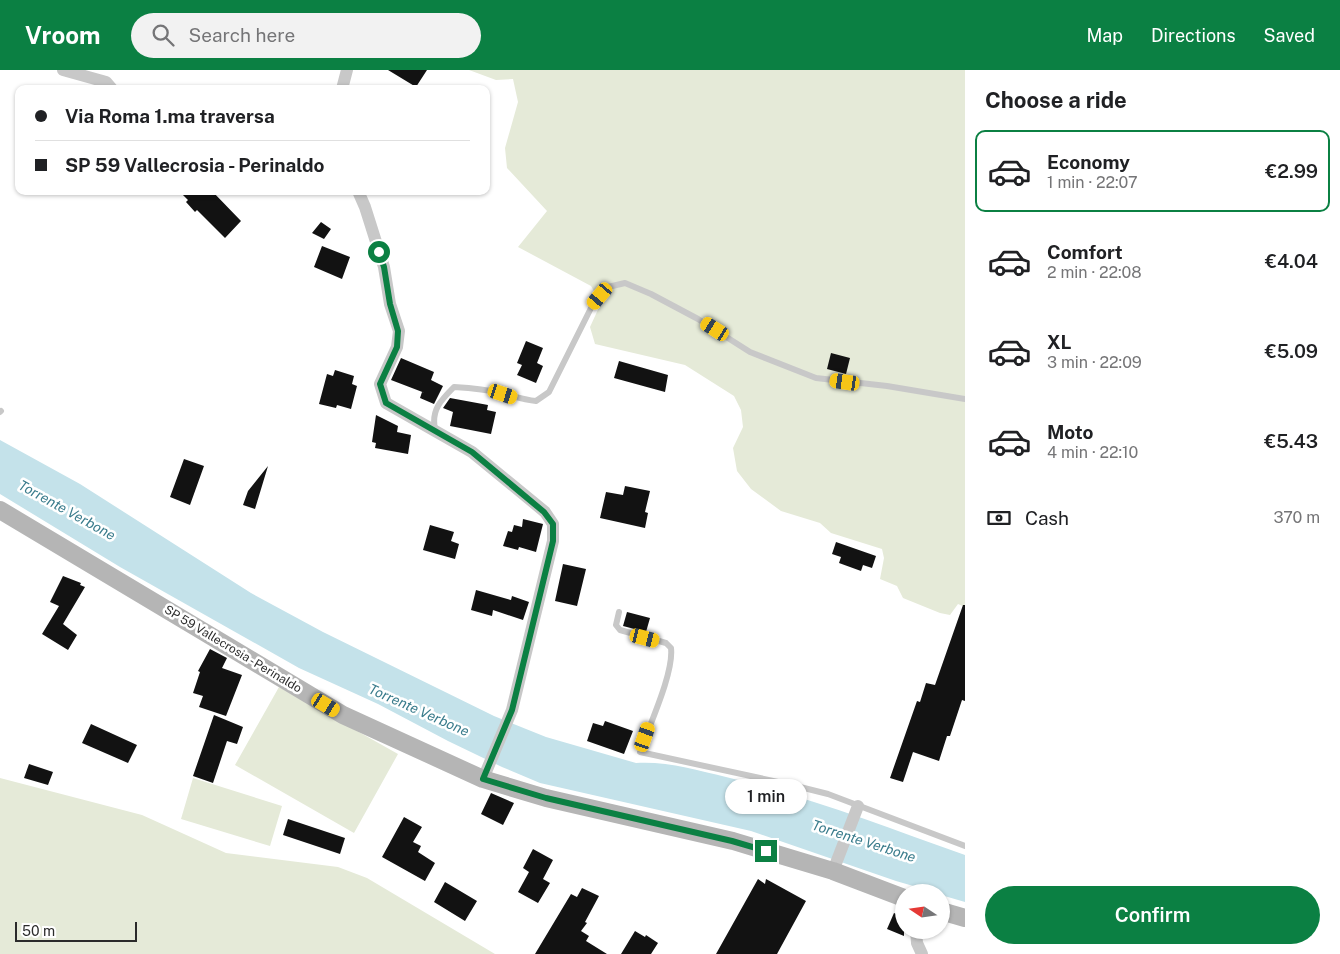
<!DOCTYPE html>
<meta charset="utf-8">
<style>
:root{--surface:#fff;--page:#f2f2f2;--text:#202124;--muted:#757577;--line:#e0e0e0;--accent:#0b8043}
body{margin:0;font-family:"Public Sans",sans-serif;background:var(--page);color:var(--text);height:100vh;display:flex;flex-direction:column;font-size:19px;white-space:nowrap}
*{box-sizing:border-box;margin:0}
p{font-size:16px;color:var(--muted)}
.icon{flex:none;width:28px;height:28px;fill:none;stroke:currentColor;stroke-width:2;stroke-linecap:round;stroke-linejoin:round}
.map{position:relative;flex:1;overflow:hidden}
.details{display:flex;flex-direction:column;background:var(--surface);width:375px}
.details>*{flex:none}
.hud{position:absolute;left:15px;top:15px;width:475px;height:110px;border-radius:10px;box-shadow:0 1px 4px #0004;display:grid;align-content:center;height:110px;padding:0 20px;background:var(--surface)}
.needle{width:32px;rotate:283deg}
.tools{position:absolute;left:895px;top:814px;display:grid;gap:10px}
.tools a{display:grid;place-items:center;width:55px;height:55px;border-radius:50%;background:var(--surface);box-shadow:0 1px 4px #0004;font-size:25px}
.scale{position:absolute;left:15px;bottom:12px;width:122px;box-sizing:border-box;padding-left:5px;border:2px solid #2b2b2b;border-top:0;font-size:14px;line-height:18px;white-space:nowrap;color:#2b2b2b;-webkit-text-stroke:4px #fff;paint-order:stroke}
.end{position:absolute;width:22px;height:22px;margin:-11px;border:6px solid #0b8043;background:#fff;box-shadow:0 0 0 2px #fff}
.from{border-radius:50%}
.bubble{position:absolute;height:35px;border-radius:18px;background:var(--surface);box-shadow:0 1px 4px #0004;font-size:16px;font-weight:600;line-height:35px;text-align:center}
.car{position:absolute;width:15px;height:30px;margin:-15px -8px;border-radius:6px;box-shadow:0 0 4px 1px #0007;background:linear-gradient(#f5c518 24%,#345 0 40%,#f5c518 0 76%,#345 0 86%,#f5c518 0)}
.hud b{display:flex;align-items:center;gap:18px;height:48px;font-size:19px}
.hud b+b{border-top:1px solid var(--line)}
.hud i{width:12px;height:12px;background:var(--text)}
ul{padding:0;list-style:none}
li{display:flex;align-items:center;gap:15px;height:82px;margin:0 10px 8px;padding:0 10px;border:2px solid transparent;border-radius:10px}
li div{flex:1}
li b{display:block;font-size:19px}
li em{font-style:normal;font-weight:600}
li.active{border-color:var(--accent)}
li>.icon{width:45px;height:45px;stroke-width:1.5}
h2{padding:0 20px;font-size:22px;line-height:60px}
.pay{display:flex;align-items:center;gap:12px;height:55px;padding:0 20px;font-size:19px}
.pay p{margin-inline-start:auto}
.button{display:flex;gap:10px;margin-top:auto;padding:10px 20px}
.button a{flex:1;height:58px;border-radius:30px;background:var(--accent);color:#fff;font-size:20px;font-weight:600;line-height:58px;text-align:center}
header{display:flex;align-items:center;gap:30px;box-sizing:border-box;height:70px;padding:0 25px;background:var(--accent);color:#fff}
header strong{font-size:24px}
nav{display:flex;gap:28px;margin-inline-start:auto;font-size:18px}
.search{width:350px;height:45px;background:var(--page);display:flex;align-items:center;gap:12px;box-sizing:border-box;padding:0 18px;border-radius:28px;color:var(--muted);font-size:19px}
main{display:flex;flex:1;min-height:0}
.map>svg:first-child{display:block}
.green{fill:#e5ead8}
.water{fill:#c4e2ea}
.building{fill:#121212}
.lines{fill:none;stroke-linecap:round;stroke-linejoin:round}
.service{stroke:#c8c8c8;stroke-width:6}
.minor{stroke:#c8c8c8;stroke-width:12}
.secondary{stroke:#b5b5b5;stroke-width:18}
.route{stroke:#0b8043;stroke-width:6}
.labels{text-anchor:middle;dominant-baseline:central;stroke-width:5;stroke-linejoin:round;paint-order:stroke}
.street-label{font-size:12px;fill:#2b2b2b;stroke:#fff}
.water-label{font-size:14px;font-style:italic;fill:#3a7c8c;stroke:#fff}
</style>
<header>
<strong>Vroom</strong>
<div class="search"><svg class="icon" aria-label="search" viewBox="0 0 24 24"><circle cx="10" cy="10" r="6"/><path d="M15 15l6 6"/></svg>Search here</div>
<nav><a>Map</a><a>Directions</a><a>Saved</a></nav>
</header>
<main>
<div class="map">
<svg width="965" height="884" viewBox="0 0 965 884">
<rect width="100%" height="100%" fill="#fff"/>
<!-- green -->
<path class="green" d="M469 0H965V537L958 534 950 545 940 543 903 528 897 516 880 509 884 488 882 479 831 463 820 453 781 441 751 419 737 401 733 378 743 357 741 340 734 326 685 295 595 274 590 257 601 233 591 216 518 177 547 141 507 98 505 78 518 32 513 9 496 10Z
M279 617 398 684 354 763 235 695Z
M0 708 142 745 226 783 338 797 367 808 495 884H0Z
M193 708 282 736 270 776 181 749Z"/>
<!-- water -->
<path class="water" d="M0 370 80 414 251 523 323 562 494 646 546 667 636 693C666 691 697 700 726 707 807 726 886 757 965 785V832L941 825V822H934L896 811 751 761 540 713 502 697 448 671 378 634 299 598 120 497 0 424Z"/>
<!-- building -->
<path class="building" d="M388 0H427L416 17Z
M179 121H212L241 151 225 168 197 140 195 142 186 132 188 130Z
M321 152 331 159 324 169 312 163Z
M322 176 350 187 342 209 314 197Z
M526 271 543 278 537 293 543 296 536 313 517 305 522 295 517 293Z
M831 283 850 288 846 304 827 299Z
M401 288 434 302 431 310 443 316 434 334 420 328 422 322 425 323 391 310Z
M619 291 668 305 665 322 614 308Z
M335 300 354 306 352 314 357 316 351 339 337 335 336 338 319 334 327 304 333 306Z
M450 328 488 335 487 340 496 342 491 364 450 356 453 342 443 338Z
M376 345 398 356 397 362 411 365 408 384 375 378 376 373 372 372Z
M184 389 204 396 190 435 170 427Z
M268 396 255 439 243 435 248 421Z
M625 416 650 421 645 442 648 443 645 458 600 448 606 422 623 425Z
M523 449 543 454 536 482 519 477 518 480 503 476 508 461 512 462 514 455 522 457Z
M430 455 454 462 451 471 459 474 455 489 423 480Z
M836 472 876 486 872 498 863 495 861 501 839 493 841 487 832 484Z
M563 494 586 499 577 536 555 531Z
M63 506 81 513 80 515 85 517 63 554 77 565 68 580 42 564 59 536 50 532Z
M476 520 511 530 512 526 529 532 523 550 493 540 492 546 471 540Z
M963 535H965V631L962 630 950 666H947L939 691 913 682 903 712 890 708 917 631 920 632 926 613 935 615Z
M627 542 650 548 646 562 623 556Z
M210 579 227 588 222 598 242 605 226 646 199 637 203 626 193 623 200 602 198 601Z
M214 645 243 657 237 674 227 671 213 713 193 706Z
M605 651 633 661 624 684 587 671 593 653 603 656Z
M91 654 137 675 128 693 82 673Z
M29 694 53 702 48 715 24 708Z
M491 723 514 733 503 755 481 744Z
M404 747 422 757 413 772 421 776 418 782 435 793 425 811 382 787Z
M288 749 345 768 340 784 283 765Z
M533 779 553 790 543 809 550 813 538 833 518 822 529 802 523 798Z
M758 809 765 814 766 809 806 831 777 884H716Z
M445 812 477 831 465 851 434 832Z
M582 818 599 826 585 852 587 853 581 861 589 866 586 871 607 884H535L571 824 577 827Z
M894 843 904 847V866L887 859Z
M635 861 645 867 646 865 658 873 651 884H621Z"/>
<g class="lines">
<!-- service -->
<path class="service" d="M0 342 1 341
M435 359C431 340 441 330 454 317 470 318 485 319 501 323 513 326 524 330 536 331L549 322 592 236 608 217 625 213 651 224 698 249 750 282 816 308 887 316 965 329
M619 542 616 555 620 560 666 573 671 578C674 603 649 656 640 682L792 715 828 724 965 776"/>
<!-- minor -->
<path class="minor" d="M63 0 106 12 112 19
M342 19 347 0
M358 121 365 137 384 197 390 234 399 261 397 277 380 314 386 333 472 382 545 442 553 454V471L512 640 483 709
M833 801 858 736
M916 860 917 873 922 884"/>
<!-- secondary -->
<path class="secondary" d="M0 440 343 645 483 709 546 728 733 771 833 801 904 828
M941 841 965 848"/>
</g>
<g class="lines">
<!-- route -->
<path class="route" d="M379 182 384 197 390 234 398 261 397 277 380 314 386 333 472 382 544 442 553 454V471L512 640 483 709 546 728 732 771 766 781"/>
</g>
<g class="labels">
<!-- street labels -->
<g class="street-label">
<text transform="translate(233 579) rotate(31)">SP 59 Vallecrosia - Perinaldo</text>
</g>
<!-- water labels -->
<g class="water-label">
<text transform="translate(67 440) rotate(29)">Torrente Verbone</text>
<text transform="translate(419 640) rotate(24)">Torrente Verbone</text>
<text transform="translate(864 771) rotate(18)">Torrente Verbone</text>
</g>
</g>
</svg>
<div class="tools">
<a><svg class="needle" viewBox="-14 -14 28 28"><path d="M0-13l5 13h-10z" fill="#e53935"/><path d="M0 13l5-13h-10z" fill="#757577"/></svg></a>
</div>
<div class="scale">50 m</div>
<i class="end from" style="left:379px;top:182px"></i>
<i class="end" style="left:766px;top:781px"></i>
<div class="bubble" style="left:725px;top:709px;width:82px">1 min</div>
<i class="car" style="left:600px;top:226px;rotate:220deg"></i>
<i class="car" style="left:715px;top:259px;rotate:302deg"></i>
<i class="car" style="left:845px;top:312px;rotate:278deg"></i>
<i class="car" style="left:503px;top:324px;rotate:108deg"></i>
<i class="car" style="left:645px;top:568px;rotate:104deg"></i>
<i class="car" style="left:326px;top:635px;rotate:121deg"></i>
<i class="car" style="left:645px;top:667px;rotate:19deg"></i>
<div class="hud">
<b><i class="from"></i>Via Roma 1.ma traversa</b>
<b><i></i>SP 59 Vallecrosia - Perinaldo</b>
</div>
</div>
<section class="details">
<h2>Choose a ride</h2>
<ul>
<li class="active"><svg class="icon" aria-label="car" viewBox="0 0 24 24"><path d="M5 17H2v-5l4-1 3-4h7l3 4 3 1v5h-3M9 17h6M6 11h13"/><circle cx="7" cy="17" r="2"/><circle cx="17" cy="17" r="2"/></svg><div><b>Economy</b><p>1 min · 22:07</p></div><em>€2.99</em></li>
<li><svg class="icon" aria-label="car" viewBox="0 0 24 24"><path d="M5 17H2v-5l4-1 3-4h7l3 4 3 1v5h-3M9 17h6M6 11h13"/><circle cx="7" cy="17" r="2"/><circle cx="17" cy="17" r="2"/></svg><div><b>Comfort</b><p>2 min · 22:08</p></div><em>€4.04</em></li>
<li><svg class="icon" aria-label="car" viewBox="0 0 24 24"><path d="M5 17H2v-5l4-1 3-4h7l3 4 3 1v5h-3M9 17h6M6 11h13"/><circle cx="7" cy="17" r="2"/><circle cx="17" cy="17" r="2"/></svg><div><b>XL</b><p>3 min · 22:09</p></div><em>€5.09</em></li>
<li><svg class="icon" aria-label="car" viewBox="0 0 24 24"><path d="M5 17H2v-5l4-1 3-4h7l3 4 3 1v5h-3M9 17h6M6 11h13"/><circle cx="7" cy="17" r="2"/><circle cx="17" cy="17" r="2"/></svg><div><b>Moto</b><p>4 min · 22:10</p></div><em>€5.43</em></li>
</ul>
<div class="pay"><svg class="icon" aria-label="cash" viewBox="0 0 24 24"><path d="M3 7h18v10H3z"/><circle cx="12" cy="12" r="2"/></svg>Cash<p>370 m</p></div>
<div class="button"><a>Confirm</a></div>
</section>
</main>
